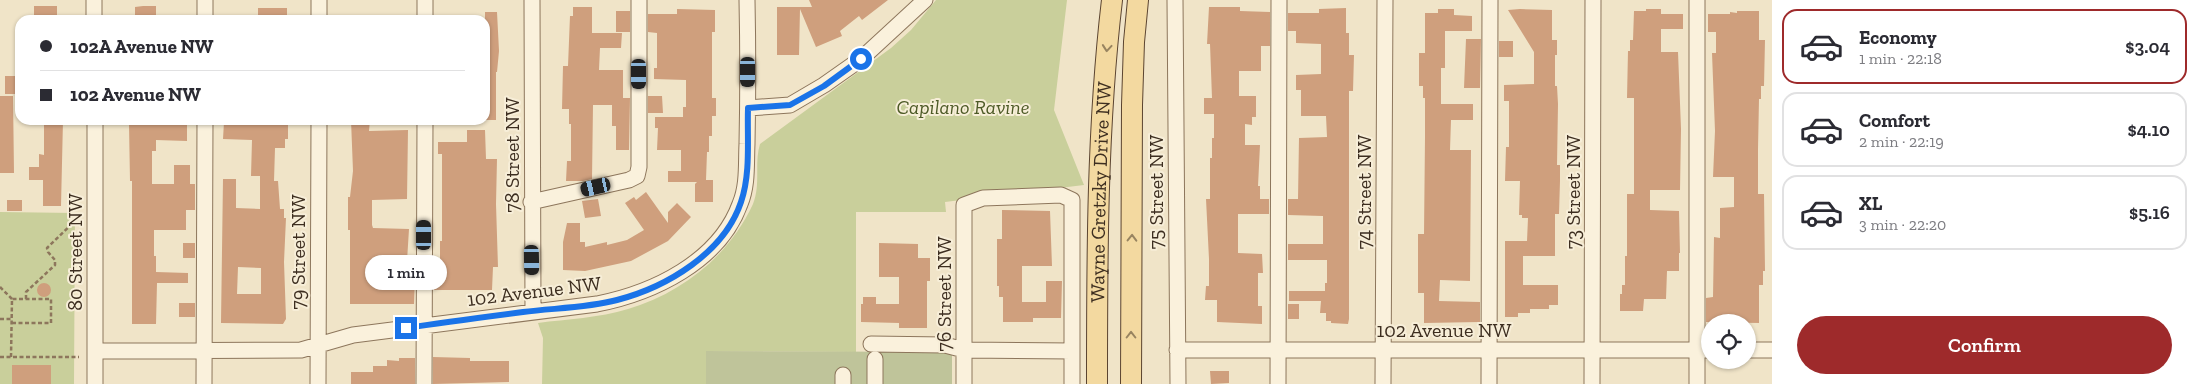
<!DOCTYPE html>
<meta charset="utf-8">
<style>
:root{--surface:#fff;--page:#f2f2f3;--text:#2b2b33;--muted:#7c7c81;--line:#e1e1e2;--accent:#9e2a2b}
body{margin:0;font-family:"Zilla Slab",serif;background:var(--page);color:var(--text);height:100vh;display:flex;flex-direction:column;font-size:19px;white-space:nowrap}
*{box-sizing:border-box;margin:0}
p{font-size:16px;color:var(--muted)}
.icon{flex:none;width:28px;height:28px;fill:none;stroke:currentColor;stroke-width:2;stroke-linecap:round;stroke-linejoin:round}
.map{position:relative;flex:1;overflow:hidden}
.details{display:flex;flex-direction:column;background:var(--surface);width:425px}
.details>*{flex:none}
.banner{position:absolute;left:15px;top:15px;width:475px;height:110px;border-radius:15px;box-shadow:0 1px 4px #0004;display:grid;align-content:center;height:110px;padding:0 25px;background:var(--surface)}
.fabs{position:absolute;left:1701px;top:314px;display:grid;gap:10px}
.fabs a{display:grid;place-items:center;width:55px;height:55px;border-radius:50%;background:var(--surface);box-shadow:0 1px 4px #0004;font-size:25px}
.end{position:absolute;width:22px;height:22px;margin:-11px;border:6px solid #1a73e8;background:#fff;box-shadow:0 0 0 2px #fff}
.from{border-radius:50%}
.bubble{position:absolute;height:35px;border-radius:18px;background:var(--surface);box-shadow:0 1px 4px #0004;font-size:16px;font-weight:600;line-height:35px;text-align:center}
.car{position:absolute;width:15px;height:30px;margin:-15px -8px;border-radius:6px;box-shadow:0 0 4px 1px #0007;background:linear-gradient(#222 24%,#8ab4d8 0 40%,#222 0 76%,#8ab4d8 0 86%,#222 0)}
.banner b{display:flex;align-items:center;gap:18px;height:48px;font-size:19px}
.banner b+b{border-top:1px solid var(--line)}
.banner i{width:12px;height:12px;background:var(--text)}
ul{padding:9px 0 0;list-style:none}
li{display:flex;align-items:center;gap:15px;height:75px;margin:0 10px 8px;padding:0 15px;border:2px solid var(--line);border-radius:15px}
li div{flex:1}
li b{display:block;font-size:19px}
li em{font-style:normal;font-weight:600}
li.selected{border-color:var(--accent)}
li>.icon{width:45px;height:45px;stroke-width:1.5}
.action{display:flex;gap:10px;margin-top:auto;padding:10px 25px}
.action a{flex:1;height:58px;border-radius:30px;background:var(--accent);color:#fff;font-size:20px;font-weight:600;line-height:58px;text-align:center}
main{display:flex;flex:1;min-height:0}
.map>svg:first-child{display:block}
.green{fill:#c9cf9b}
.cemetery{fill:#bfc49a}
.building{fill:#cf9f7d;fill-rule:evenodd}
.lines{fill:none;stroke-linecap:round;stroke-linejoin:round}
.minor-casing{stroke:#8d765c;stroke-width:17}
.major-casing{stroke:#5b4430;stroke-width:22}
.path{stroke:#8d765c;stroke-width:2.5;stroke-dasharray:4 2.5;stroke-linecap:butt}
.minor{stroke:#faf1dc;stroke-width:15}
.major{stroke:#f3d9a0;stroke-width:20}
.oneway{stroke:#988460}
.route{stroke:#1a73e8;stroke-width:6}
.labels{text-anchor:middle;dominant-baseline:central;stroke-width:4;stroke-linejoin:round;paint-order:stroke}
.park-label{font-size:20px;font-style:italic;fill:#4d5a26;stroke:#f7eed8}
.street-label{font-size:20px;fill:#3d2e20;stroke:#f7eed8}
</style>
<main>
<div class="map">
<svg width="1772" height="384" viewBox="0 0 1772 384">
<rect width="100%" height="100%" fill="#f0e4c8"/>
<!-- green -->
<path class="green" d="M936 0H1067L1054 110 1084 185 945 202 946 212H856V352L707 351 706 384H542L543 338 538 323C567 319 599 318 628 309 682 293 729 256 753 204 761 184 754 163 760 144L891 48 911 30Z
M0 212 75 213 74 384H0Z"/>
<!-- cemetery -->
<path class="cemetery" d="M706 351 952 352V384H706Z"/>
<!-- building -->
<path class="building" d="M809 0H888L862 20 859 16 840 31 842 36 816 47 800 9 799 55H777V7H812Z
M34 6H57V20H34Z
M143 6H156V20H135V7Z
M573 7H592V33H622L621 48H600L599 70H623V98H630L629 150H616V126H612V105H593L592 179 583 181H566L567 161H571V124H569V109H562L563 66H568L570 16H573Z
M1209 7H1240V11L1270 12V46H1261V71H1239V96H1256V117H1252V125L1245 124V145H1260L1258 186H1260V199H1269V214H1238V253L1262 254 1263 273H1258V306H1262V324L1217 322V300H1205L1206 286H1209V259L1206 199H1210V158H1212V138H1214V114H1204V98H1212L1210 44H1207Z
M258 8H287V20H258Z
M1346 8V33H1349V55H1354L1353 91H1349V319L1348 324 1331 323V321H1326V313H1320L1321 301H1289V291H1325V283H1327V260H1288V244H1323V216L1288 215V199H1298L1299 138 1327 137 1326 116H1301V90H1296V75L1321 74V44L1296 43V31H1288V13H1319V9Z
M677 9 715 10V32H712V98H716V116H712V136H709V152H707L706 180H713V202H695V184L697 182H668V171H681V150H657L658 128H655V117H683V107H686V80L654 79V68H657V33L648 32V14H677Z
M1438 9H1454V15L1472 16V31H1445V68H1441V104H1473V120H1451L1450 150H1471L1470 281 1440 280 1439 301 1480 302V322L1424 323V293H1418V234H1424L1425 137V98H1423V86H1419V53H1425V13H1438Z
M1520 9 1552 10V40H1557V55H1555V86H1557L1558 104 1557 165H1560V181L1559 214H1555V256H1523V285H1558V305H1549V309H1530V313H1518V317H1505V241H1527L1528 218H1522V215H1519L1520 181H1505L1506 147H1509V101H1504V85L1534 84V52L1508 10Z
M1646 9H1661V14H1683V29H1661V52H1678L1681 129 1680 190H1650V210L1679 211 1680 253H1679V271H1667L1666 299H1644L1643 311H1620V294H1622V285H1625V256H1627V194H1634V98H1627L1628 51H1630V40H1633L1634 11H1646Z
M616 11H630V32H616Z
M1737 11H1759V40H1765L1764 86H1761V99H1759L1758 149V194H1764L1765 271H1763V285H1759V323L1706 322V298L1713 297 1714 237 1720 238V208L1734 207V177H1713L1715 131 1712 53H1716V32H1708V14H1730V12L1737 13Z
M485 12H497L499 51 497 72H496V120H485Z
M1466 39H1481L1480 88H1464Z
M1499 41H1513V57H1499Z
M5 76H20V94H5Z
M0 96H13L14 173H0Z
M648 96H662L663 113H648Z
M44 120H63L61 206H43V180H29V167H39V154L44 155Z
M256 120H287L288 123V139H285V148H275L274 181H278L280 209H284V218H286L284 262 286 319 283 324 221 323 223 179H236V208L260 209V176H251L252 140 223 139 224 122 255 123ZM238 267 261 268V294H237Z
M351 120H370L369 131 408 130 407 199 372 200V225L373 228 409 229 406 277H415L414 304H350V230H348V197H350L353 171Z
M129 124H187V141L156 140V151H152V184H174V165H190V184H195V210H186V230H154V256H156V272L188 273V283H157L156 324H132V181H130Z
M467 130H485L486 159H497L496 204 498 267H493L492 290H434V274H440V241H442V154H438V142H467Z
M646 192 668 223V212L677 203 691 217 668 241 631 261 585 271 563 270V242L567 223H580V242H585V247L607 242V245L627 240 644 230 625 203 634 197 636 200Z
M598 199 601 216 585 218 582 201Z
M7 200H22V211H7Z
M1002 210 1050 211 1052 266H1022V302H1046V281H1062L1061 318H1033V322H1003V297H999V286H997V239H1002Z
M183 243H195V258H183Z
M879 243 918 244V258H930V281H927V328H899V323L861 322V304H863V297H876V304H899V277H879Z
M37 290a7 7 0 1 1 14 0a7 7 0 1 1-14 0Z
M179 303H195V317H179Z
M1288 304H1299V319H1288Z
M433 357 470 358V361H509V382L433 384Z
M399 358H415V384H351V372H373V366H387V360L399 361Z
M12 365H51V384H12Z
M1210 371H1229V383L1211 384Z"/>
<g class="lines">
<defs>
<path id="minor" d="M94 0V20
M532 0 533 311
M1175 0 1178 384
M1697 0V384
M205 20V0
M319 20V0
M425 20V0
M748 108 790 105 824 85 861 59 925 0
M95 120V384
M531 202 629 180 637 176 639 167V0
M871 344 945 345 964 350 1072 351
M1177 350H1710
M1748 350H1772
M95 351 301 350 353 335 597 304C653 293 719 262 740 204 748 185 746 164 747 144 748 96 748 48 747 0
M875 359V384
M204 384 205 120
M318 384 319 120
M424 384 425 120
M843 384V375
M964 384V205L983 198 1061 195 1072 200V384
M1278 384 1279 0
M1383 384 1385 0
M1489 384 1490 0
M1592 384 1593 0"/>
<g id="major">
<path id="s1" d="M1097 384C1097 256 1097 127 1112 0"/>
<path d="M1131 384 1132 105 1134 42 1138 0"/>
</g>
</defs>
<!-- minor casing -->
<use href="#minor" class="minor-casing"/>
<!-- major casing -->
<use href="#major" class="major-casing"/>
<!-- path -->
<path class="path" d="M0 287 12 299
M26 299V292L55 265V260L48 252 47 248 79 217
M0 319H12
M0 357H79
M11 357 12 299H51V323H12"/>
<!-- minor -->
<use href="#minor" class="minor"/>
<!-- major -->
<use href="#major" class="major"/>
</g>
<!-- one-way arrows -->
<defs><path id="oneway-chevron" d="M-2-3.5L2.5 0L-2 3.5" fill="none" stroke-width="1.6" stroke-linecap="round" stroke-linejoin="round" transform="scale(1.25)"/></defs>
<g class="oneway">
<use href="#oneway-chevron" transform="translate(1107 48) rotate(95)"/>
<use href="#oneway-chevron" transform="translate(1132 238) rotate(-89)"/>
<use href="#oneway-chevron" transform="translate(1131 335) rotate(-90)"/>
</g>
<g class="lines">
<!-- route -->
<path class="route" d="M406 328C445 322 484 317 523 312 554 308 587 308 617 300 667 287 724 253 741 202 751 173 747 138 748 108L790 105 824 86 861 59"/>
</g>
<g class="labels">
<!-- park labels -->
<g class="park-label">
<text x="963" y="107">Capilano Ravine</text>
</g>
<!-- street labels -->
<g class="street-label">
<text transform="translate(512 155) rotate(-90)">78 Street NW</text>
<text stroke="none"><textPath href="#s1" startOffset="192">Wayne Gretzky Drive NW</textPath></text>
<text transform="translate(1156 192) rotate(-90)">75 Street NW</text>
<text transform="translate(1364 192) rotate(-90)">74 Street NW</text>
<text transform="translate(1573 192) rotate(-90)">73 Street NW</text>
<text transform="translate(75 252) rotate(-90)">80 Street NW</text>
<text transform="translate(298 252) rotate(-90)">79 Street NW</text>
<text transform="translate(534 291) rotate(-7)">102 Avenue NW</text>
<text transform="translate(944 294) rotate(-90)">76 Street NW</text>
<text x="1444" y="330">102 Avenue NW</text>
</g>
</g>
</svg>
<div class="fabs">
<a><svg class="icon" aria-label="locate" viewBox="0 0 24 24"><circle cx="12" cy="12" r="6"/><path d="M12 2v4M12 18v4M2 12h4M18 12h4"/></svg></a>
</div>
<i class="end from" style="left:861px;top:59px"></i>
<i class="end" style="left:406px;top:328px"></i>
<div class="bubble" style="left:365px;top:255px;width:82px">1 min</div>
<i class="car" style="left:748px;top:72px;rotate:180deg"></i>
<i class="car" style="left:639px;top:74px;rotate:180deg"></i>
<i class="car" style="left:596px;top:187px;rotate:257deg"></i>
<i class="car" style="left:424px;top:235px;rotate:0deg"></i>
<i class="car" style="left:532px;top:260px;rotate:179deg"></i>
<div class="banner">
<b><i class="from"></i>102A Avenue NW</b>
<b><i></i>102 Avenue NW</b>
</div>
</div>
<section class="details">
<ul>
<li class="selected"><svg class="icon" aria-label="car" viewBox="0 0 24 24"><path d="M5 17H2v-5l4-1 3-4h7l3 4 3 1v5h-3M9 17h6M6 11h13"/><circle cx="7" cy="17" r="2"/><circle cx="17" cy="17" r="2"/></svg><div><b>Economy</b><p>1 min · 22:18</p></div><em>$3.04</em></li>
<li><svg class="icon" aria-label="car" viewBox="0 0 24 24"><path d="M5 17H2v-5l4-1 3-4h7l3 4 3 1v5h-3M9 17h6M6 11h13"/><circle cx="7" cy="17" r="2"/><circle cx="17" cy="17" r="2"/></svg><div><b>Comfort</b><p>2 min · 22:19</p></div><em>$4.10</em></li>
<li><svg class="icon" aria-label="car" viewBox="0 0 24 24"><path d="M5 17H2v-5l4-1 3-4h7l3 4 3 1v5h-3M9 17h6M6 11h13"/><circle cx="7" cy="17" r="2"/><circle cx="17" cy="17" r="2"/></svg><div><b>XL</b><p>3 min · 22:20</p></div><em>$5.16</em></li>
</ul>
<div class="action"><a>Confirm</a></div>
</section>
</main>
